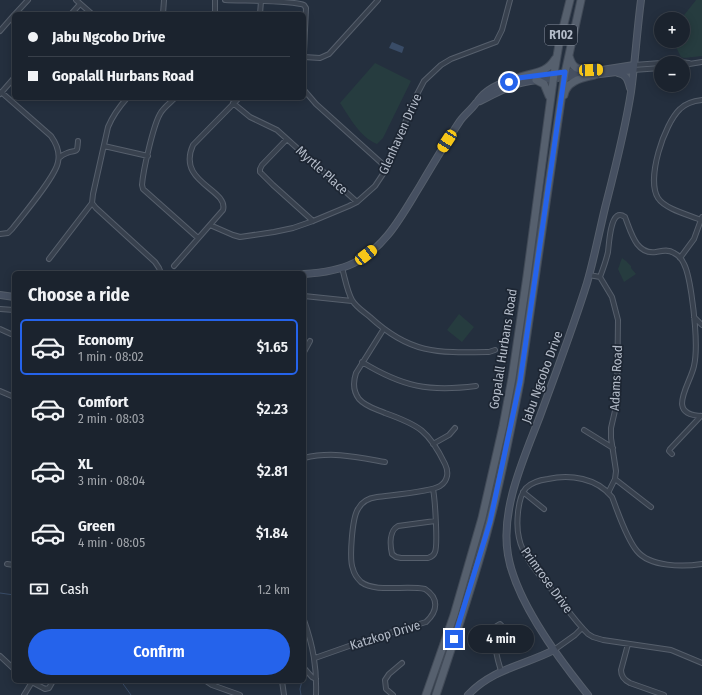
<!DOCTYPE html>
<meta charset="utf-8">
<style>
:root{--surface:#1b232e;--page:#242b36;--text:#f1f3f6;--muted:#a0a4aa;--line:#39404a;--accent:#2563eb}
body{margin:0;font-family:"Fira Sans Condensed",sans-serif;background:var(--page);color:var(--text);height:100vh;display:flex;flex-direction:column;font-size:15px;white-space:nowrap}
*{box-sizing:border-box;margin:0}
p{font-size:13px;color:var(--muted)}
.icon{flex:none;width:22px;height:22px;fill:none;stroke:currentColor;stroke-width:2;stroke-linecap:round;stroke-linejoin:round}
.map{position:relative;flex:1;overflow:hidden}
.side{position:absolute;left:12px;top:271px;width:294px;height:412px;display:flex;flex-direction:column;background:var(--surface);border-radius:6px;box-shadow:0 2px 10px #0003,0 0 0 1px var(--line)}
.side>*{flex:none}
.top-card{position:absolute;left:12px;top:12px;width:294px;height:88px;border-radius:6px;box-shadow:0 2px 10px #0003,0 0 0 1px var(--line);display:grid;align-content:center;height:88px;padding:0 16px;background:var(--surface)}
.tools{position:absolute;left:654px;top:12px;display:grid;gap:8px}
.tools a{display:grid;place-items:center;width:36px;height:36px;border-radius:50%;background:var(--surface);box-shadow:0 2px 10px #0003,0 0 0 1px var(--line);font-size:20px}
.end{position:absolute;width:18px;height:18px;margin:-9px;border:5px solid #2563eb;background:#fff;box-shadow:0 0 0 2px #fff}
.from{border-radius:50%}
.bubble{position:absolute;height:28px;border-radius:14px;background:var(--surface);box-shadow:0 2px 10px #0003,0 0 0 1px var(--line);font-size:13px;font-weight:600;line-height:28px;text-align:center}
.car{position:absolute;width:12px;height:24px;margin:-12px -6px;border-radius:5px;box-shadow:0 0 3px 1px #0007;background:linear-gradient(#f5c518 24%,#345 0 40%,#f5c518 0 76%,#345 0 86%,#f5c518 0)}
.top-card b{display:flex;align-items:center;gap:14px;height:38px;font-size:15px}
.top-card b+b{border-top:1px solid var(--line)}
.top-card i{width:10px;height:10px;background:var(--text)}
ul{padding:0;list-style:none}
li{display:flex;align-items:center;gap:12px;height:56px;margin:0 8px 6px;padding:0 8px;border:2px solid transparent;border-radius:6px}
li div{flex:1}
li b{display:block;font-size:15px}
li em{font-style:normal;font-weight:600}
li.selected{border-color:var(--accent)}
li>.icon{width:36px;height:36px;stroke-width:1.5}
h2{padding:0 16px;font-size:18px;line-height:48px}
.pay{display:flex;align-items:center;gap:10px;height:44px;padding:0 16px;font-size:15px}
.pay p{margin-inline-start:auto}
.cta{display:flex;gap:8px;margin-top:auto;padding:8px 16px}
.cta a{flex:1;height:46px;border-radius:24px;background:var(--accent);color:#fff;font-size:16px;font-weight:600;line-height:46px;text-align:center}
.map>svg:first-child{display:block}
.green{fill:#263c3f}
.water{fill:#394c67}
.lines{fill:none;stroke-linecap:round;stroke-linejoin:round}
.stream{stroke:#394c67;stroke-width:1}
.street-casing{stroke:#565f6c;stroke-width:6}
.secondary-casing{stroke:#565f6c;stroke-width:8}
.primary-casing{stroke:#414a57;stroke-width:9}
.street{stroke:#38414e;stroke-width:4}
.secondary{stroke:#465061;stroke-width:6}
.primary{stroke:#56606e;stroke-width:7}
.route{stroke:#2563eb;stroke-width:5}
.labels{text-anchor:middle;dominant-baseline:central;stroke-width:3.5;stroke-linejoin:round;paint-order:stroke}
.shield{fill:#1d2633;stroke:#878f9c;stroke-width:1}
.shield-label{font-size:12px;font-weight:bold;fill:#b4bcc9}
.street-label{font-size:13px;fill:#b4bcc9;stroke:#1d2633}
</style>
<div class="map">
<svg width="702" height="695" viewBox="0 0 702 695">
<rect width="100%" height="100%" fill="#242f3e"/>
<!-- green -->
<path class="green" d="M696 0H702V56L684 58 681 57 673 41H683V19H681Z
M375 63 411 81 383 138 377 144C360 137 350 118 340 103Z
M622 258 626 261 631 266V268L636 274 624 282 618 269Z
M459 314 474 327 462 342 447 330Z"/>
<!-- water -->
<path class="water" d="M392 42 404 47 402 53 389 48Z"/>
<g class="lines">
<!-- stream -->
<path class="stream" d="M0 593 14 595
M121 681 131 695
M301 695 300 689 302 681"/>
<defs>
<path id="street" d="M76 0 92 14
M225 0C241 1 292 0 304 5L306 8 304 52
M15 14 28 0
M71 14 80 4
M163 14 164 0
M215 14V0
M260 14 261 1
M0 31 14 15
M304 57 320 58 329 54 378 0
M664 63 680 62 689 63
M634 65 661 63
M683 65 702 62
M633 70 661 68
M304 90 316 104 387 168
M0 94 14 78
M127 98C119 107 113 115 108 127L93 194 92 203 96 208 155 262 159 268 161 273
M175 98C170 103 163 108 160 114 153 126 143 171 142 185L143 189 198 238
M233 103 250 117 277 130 357 202
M287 139 262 165 260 169V172L273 185 313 221
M104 146 148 156
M59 158C61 156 64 154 67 153 77 149 77 155 78 141
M701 220C689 215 665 209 658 198 646 179 664 124 680 109 686 103 693 101 702 100
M210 225 233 235 240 237 274 232 293 228 313 221 349 206 357 202 375 186 387 168 414 100 424 81 441 65 451 59 496 42 502 30 510 0
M0 234 8 233 12 229C23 215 56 176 58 162 60 153 56 143 51 136L1 92
M680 258 694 239 702 217
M49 259 92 203
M174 266 223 210C229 189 176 183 193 145L239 98
M342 268C345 278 347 291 352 300 356 307 364 312 370 317 410 354 437 353 489 352L495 350
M589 275 600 277
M600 277C603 269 606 261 608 252 609 244 610 221 617 216 620 214 622 215 625 217 631 232 636 255 656 252 662 251 668 249 674 253 678 255 682 259 684 264 690 275 694 312 695 326 696 339 697 353 694 366 690 385 665 415 702 416
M600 277 612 297 618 320 617 402 611 428V438L616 471 615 479 608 493
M304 296 352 301
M0 309 14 310
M694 317 702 325
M0 329 11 334
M304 352 310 341
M362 362C403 387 429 392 476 386
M0 391 14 397
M584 430 613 448
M433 444 449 435 455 428
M672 454 669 451 670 449 701 416
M304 458C332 451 357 457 385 462
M615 479 651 507
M433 489C435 499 438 545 435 552 434 555 431 557 428 558H401L396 557 392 554C390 545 389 531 398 526L435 521
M523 492 544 509
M7 564 14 565
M702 564C683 567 650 567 637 551 626 538 618 512 612 497 597 478 570 474 548 479 540 480 532 482 526 488 517 498 516 526 519 538 523 559 544 580 557 596 567 609 576 622 588 634L593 637 603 640 671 650 702 663
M304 620C313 646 317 667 316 695
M628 644 621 670C621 676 624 680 630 683L664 695
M496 648C498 642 505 633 505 629L500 624 495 627C492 640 497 658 501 671
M554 650 575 635 582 628
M0 656 14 669
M315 658 369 639 426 622C438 611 439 598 425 589 406 585 376 593 361 582 358 579 354 574 353 569 349 560 352 518 358 509 362 501 369 498 377 497 391 495 431 492 440 486 448 481 449 472 445 464 429 431 419 425 385 413 376 409 366 407 359 399 353 391 353 382 356 373L383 330
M304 668 312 677 316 679
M206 681 212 685 240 695
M282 681 284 695
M32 682 45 689 49 688 53 681
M24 695 32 682V681
M393 695 386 689 385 680 389 674 402 663"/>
<path id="secondary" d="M618 73C626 74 628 80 630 88
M592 75 633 70
M532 76 602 70 634 65
M480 101C493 95 504 88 517 84 538 78 561 78 583 76
M304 274C321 273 338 271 354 263 386 247 402 215 420 186 433 164 446 142 460 121 465 114 471 110 476 103 478 102 478 100 480 98 489 87 509 79 523 78
M0 295 14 297
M468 695C492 669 525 665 554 650
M588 695C558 658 516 602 508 555 500 509 524 458 540 416 556 372 573 328 587 283 594 259 599 233 605 208 615 169 625 131 631 92 635 62 637 31 641 0"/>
<path id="primary" d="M569 56C573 70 578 69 591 70
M518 78C533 72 546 74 555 59
M536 80 544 84 549 96
M564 95C567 80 583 78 595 75
M426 695 454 615 482 518 503 426 512 378 527 276 554 74 559 44 570 0
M436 695C455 637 475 580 490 521 502 475 511 428 520 382L565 73 581 0"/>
</defs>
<!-- street casing -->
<use href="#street" class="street-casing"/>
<!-- secondary casing -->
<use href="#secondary" class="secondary-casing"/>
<!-- primary casing -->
<use href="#primary" class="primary-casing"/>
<!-- street -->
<use href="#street" class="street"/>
<!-- secondary -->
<use href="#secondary" class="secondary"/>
<!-- primary -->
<use href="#primary" class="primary"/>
</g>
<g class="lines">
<!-- route -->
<path class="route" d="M454 639 490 522 520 382 565 72 518 78 509 82"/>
</g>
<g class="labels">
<!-- shield labels -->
<rect class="shield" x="545" y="25" width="32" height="20" rx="3"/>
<g class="shield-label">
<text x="561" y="35">R102</text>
</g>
<!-- street labels -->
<g class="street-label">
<text transform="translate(400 134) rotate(-66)">Glenhaven Drive</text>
<text transform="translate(322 170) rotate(42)">Myrtle Place</text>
<text transform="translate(503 349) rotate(-81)">Gopalall Hurbans Road</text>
<text transform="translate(542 377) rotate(-70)">Jabu Ngcobo Drive</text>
<text transform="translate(616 378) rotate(-87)">Adams Road</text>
<text transform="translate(547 580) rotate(54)">Primrose Drive</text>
<text transform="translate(385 635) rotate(-17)">Katzkop Drive</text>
</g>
</g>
</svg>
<div class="tools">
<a>+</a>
<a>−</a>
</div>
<i class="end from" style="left:509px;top:82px"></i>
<i class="end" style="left:454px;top:639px"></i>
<div class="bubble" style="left:468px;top:625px;width:66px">4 min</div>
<i class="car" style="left:591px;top:70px;rotate:87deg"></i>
<i class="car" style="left:447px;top:141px;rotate:213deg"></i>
<i class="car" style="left:366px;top:255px;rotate:52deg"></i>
<div class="top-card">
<b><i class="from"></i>Jabu Ngcobo Drive</b>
<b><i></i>Gopalall Hurbans Road</b>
</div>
<section class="side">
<h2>Choose a ride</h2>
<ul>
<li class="selected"><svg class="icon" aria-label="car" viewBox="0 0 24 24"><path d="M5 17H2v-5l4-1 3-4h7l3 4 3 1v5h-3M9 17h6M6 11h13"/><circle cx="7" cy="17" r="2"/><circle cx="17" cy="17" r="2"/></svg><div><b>Economy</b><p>1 min · 08:02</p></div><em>$1.65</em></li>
<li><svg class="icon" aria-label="car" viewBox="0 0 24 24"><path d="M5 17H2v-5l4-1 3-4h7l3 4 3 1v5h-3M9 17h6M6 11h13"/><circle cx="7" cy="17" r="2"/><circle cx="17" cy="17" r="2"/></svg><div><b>Comfort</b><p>2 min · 08:03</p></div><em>$2.23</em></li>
<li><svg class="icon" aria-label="car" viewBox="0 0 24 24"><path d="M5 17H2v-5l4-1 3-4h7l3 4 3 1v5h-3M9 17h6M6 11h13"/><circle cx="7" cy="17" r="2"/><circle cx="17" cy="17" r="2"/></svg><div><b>XL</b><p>3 min · 08:04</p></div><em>$2.81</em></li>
<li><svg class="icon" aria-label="car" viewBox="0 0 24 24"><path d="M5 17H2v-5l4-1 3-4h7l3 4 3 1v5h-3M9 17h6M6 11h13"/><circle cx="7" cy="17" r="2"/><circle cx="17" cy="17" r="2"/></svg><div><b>Green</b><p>4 min · 08:05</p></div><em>$1.84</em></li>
</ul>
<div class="pay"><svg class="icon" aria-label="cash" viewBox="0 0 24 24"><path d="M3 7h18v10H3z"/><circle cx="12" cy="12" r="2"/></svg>Cash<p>1.2 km</p></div>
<div class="cta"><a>Confirm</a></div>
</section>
</div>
